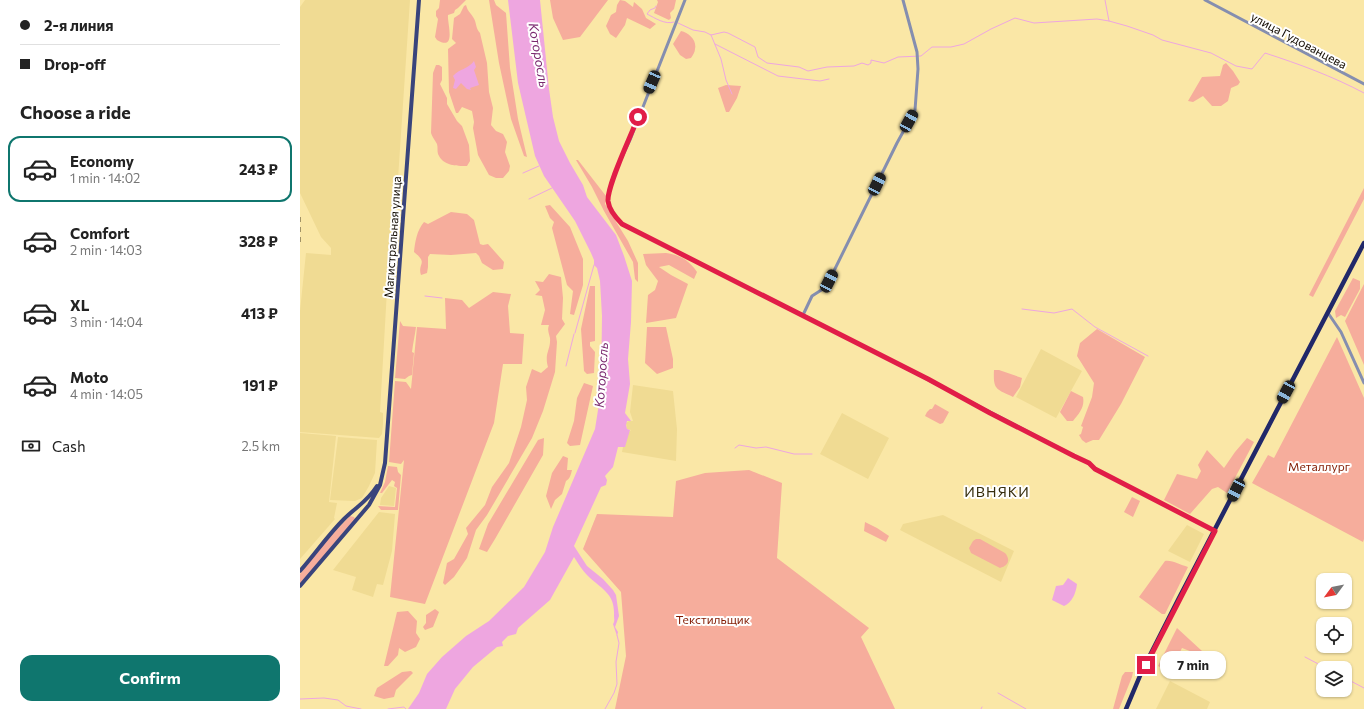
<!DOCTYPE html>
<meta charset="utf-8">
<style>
:root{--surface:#fff;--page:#f2f2f2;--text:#222;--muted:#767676;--line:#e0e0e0;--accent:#0f766e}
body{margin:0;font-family:Commissioner,sans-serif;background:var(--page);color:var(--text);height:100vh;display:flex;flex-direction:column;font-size:15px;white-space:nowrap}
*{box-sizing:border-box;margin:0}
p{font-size:13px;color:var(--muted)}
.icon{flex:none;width:22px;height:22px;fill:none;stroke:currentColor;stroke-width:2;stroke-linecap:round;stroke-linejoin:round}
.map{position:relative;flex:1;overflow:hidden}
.drawer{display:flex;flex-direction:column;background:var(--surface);width:300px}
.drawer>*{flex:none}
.top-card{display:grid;align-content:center;height:88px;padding:0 20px;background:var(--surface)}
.needle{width:26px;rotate:238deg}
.buttons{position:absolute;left:1016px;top:573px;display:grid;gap:8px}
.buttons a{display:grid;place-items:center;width:36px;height:36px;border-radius:8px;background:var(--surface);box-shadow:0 1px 3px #0004;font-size:20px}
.end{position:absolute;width:18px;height:18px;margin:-9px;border:5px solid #e11d48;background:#fff;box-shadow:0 0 0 2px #fff}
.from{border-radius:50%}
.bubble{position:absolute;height:28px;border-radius:12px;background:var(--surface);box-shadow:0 1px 3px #0004;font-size:13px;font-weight:700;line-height:28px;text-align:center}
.car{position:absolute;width:12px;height:24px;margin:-12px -6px;border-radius:5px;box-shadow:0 0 3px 1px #0007;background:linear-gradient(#222 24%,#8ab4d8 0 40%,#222 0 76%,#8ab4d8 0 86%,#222 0)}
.top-card b{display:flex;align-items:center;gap:14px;height:38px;font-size:15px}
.top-card b+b{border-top:1px solid var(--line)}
.top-card i{width:10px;height:10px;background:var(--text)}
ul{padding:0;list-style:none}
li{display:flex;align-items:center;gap:12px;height:66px;margin:0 8px 6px;padding:0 12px;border:2px solid transparent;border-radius:12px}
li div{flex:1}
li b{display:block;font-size:15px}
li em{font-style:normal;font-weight:700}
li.selected{border-color:var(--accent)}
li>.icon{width:36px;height:36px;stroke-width:1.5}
h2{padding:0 20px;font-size:18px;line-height:48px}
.pay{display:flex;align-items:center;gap:10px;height:44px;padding:0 20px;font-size:15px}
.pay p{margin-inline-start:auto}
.cta{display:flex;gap:8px;margin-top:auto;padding:8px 20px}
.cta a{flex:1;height:46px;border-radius:12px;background:var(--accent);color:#fff;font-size:16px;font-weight:700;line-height:46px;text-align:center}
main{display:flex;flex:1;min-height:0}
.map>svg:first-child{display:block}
.built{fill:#f0db93}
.green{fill:#f6ad9c}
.water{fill:#eea6e0}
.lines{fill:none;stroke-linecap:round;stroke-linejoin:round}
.stream{stroke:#eea6e0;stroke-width:1}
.minor{stroke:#858eaf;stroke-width:3}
.major{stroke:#39447c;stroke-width:4}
.highway{stroke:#212869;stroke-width:4.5}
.rail{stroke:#493f27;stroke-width:1;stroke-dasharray:5 5;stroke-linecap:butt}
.route{stroke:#e11d48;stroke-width:5}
.labels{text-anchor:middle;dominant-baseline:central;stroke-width:4;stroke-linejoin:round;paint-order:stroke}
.street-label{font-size:12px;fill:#120b00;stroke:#fff}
.park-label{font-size:12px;fill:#821b02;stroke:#fff}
.water-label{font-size:13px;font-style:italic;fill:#7b2a70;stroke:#fff}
.quarter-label{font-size:14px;letter-spacing:1px;fill:#362d0c;stroke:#fff}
</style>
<main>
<section class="drawer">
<div class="top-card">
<b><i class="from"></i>2-я линия</b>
<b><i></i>Drop-off</b>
</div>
<h2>Choose a ride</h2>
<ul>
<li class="selected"><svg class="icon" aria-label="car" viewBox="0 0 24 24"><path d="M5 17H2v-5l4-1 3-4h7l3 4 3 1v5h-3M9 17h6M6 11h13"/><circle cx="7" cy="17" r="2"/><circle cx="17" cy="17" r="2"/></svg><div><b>Economy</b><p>1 min · 14:02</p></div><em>243 ₽</em></li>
<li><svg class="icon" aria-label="car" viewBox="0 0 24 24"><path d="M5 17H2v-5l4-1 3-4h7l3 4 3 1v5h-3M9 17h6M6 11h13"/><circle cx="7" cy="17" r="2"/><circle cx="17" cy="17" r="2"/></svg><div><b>Comfort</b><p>2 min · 14:03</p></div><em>328 ₽</em></li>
<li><svg class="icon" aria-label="car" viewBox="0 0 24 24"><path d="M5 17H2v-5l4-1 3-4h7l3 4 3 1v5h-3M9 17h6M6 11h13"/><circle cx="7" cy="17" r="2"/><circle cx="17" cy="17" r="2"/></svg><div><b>XL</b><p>3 min · 14:04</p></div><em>413 ₽</em></li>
<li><svg class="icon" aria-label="car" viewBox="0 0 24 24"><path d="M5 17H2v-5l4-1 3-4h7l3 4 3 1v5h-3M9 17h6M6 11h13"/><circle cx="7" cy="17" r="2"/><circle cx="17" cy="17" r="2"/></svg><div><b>Moto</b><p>4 min · 14:05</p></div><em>191 ₽</em></li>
</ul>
<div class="pay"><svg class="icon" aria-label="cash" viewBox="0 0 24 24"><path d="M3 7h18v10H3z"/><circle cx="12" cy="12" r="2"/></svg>Cash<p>2.5 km</p></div>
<div class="cta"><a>Confirm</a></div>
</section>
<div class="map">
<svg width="1064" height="709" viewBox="0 0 1064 709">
<rect width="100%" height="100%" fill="#fae7a6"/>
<!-- built -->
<path class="built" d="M5 0H110L94 238H90L80 412 83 413V424L82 434 79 438 0 432V311L6 253 31 255V248L21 237 0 193V7Z
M741 349 782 371 756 418 716 397Z
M333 385 373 391 377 429 376 461 322 452 325 436 331 430 327 429 326 423 329 421H333L330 412Z
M542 413 589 438 568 479 520 454Z
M0 433 36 436 29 502 37 503 34 518 35 519 0 559Z
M38 437 77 440 75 473 69 486 62 498 55 501 30 500Z
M89 486 96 488 94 506 80 505 81 498Z
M79 512 95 514 92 551 83 585 77 584 73 597 52 590 56 577 33 570Z
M643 515 714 551 701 582 600 530 603 524Z
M887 525 904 534 890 562 868 551Z
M870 681 910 702 907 709H856Z"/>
<!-- green -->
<path class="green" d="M140 0H166L158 8 155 10 154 13 148 15C147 23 157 52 137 40L135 37 138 19 136 16V11L139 8Z
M189 0H194L196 5 206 13 210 68 218 119 227 157 224 156 211 119 199 63Z
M250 0H308L280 37 263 40 253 18Z
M320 0 325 1 333 7 334 2 342 9 346 18 356 24 350 29 327 18 325 25 316 38 310 34 306 26 311 15 316 12 317 5Z
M357 0H376L374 9 370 13 371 18 369 20 354 13 358 2Z
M166 5C168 12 170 12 173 17 177 22 175 28 180 33L187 63 189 92 193 108 191 125 196 131 203 134 207 142 205 152 210 166 209 171 203 178H196L189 175 178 155 173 128 174 122 172 111 162 107 158 113H156L149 92 148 49 156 43 152 39 154 18 160 14 164 6Z
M381 31C389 33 397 40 395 49 395 52 393 55 391 58L386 59 380 55 373 44Z
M926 63 933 71 940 82 938 85 931 88 928 101 921 106H912L903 96 893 102 888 101 902 77 920 76 923 65Z
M136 65H139L142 67V80L140 84 147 98V104L157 121 162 126 169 145 170 161 167 166C156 166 143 166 138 154 137 151 138 147 137 144 135 140 132 137 131 133L133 73Z
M426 85 441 86 437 98 429 112H426L418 88Z
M276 160H278L306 196 305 204 328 241 338 263V282L335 279 333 262 304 211 292 187Z
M1064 188V199L1013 297 1009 295Z
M250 205 270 227 283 259V285L274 315 270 314 273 291 267 285 252 228 254 222 250 218 245 206Z
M151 212 167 214 174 220 180 244 183 245 188 244 204 262 203 269 193 270 182 263 179 256 176 253 151 255 130 254 128 257V267L127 273 121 275C117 263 129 264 114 252 115 242 117 230 124 222L128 224Z
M366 253C380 255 389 260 397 272L394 279 369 265 359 267 371 275 388 284 376 318 346 323 348 295 355 290 358 281 346 265 343 254Z
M249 274 261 277 263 298 262 319 265 324 256 336 257 342 255 372 243 411 232 438 187 515 176 530 167 558 154 577 145 585 143 583 147 563 154 559 168 534 166 528 185 505 192 487 209 463 221 427 227 400 226 387 232 369 241 373 248 367C244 353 251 350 250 338 249 333 247 330 249 325H241L245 310 242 296 235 295 240 290 235 281 243 282Z
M1053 278 1060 281V289L1045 317 1041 315 1036 318 1035 311Z
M1064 284V365L1045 321Z
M290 286H295V341L290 342V346L295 352 294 373 287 374 284 371 281 329Z
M193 292 211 294 208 306 210 333 224 334 222 364H203L194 423 125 604 90 597 104 460 101 464 89 462 95 381 106 382 111 389 117 327 146 329 145 298 162 300 169 308Z
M100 321 103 326 116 327C115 335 113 343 112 352L114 353 112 375 109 376 105 379 95 378Z
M347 327H366L373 359V368L357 374 345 363Z
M797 329 845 357 821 404 799 440H793L786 443 782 440 779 435 781 434 783 427 781 426 792 397 794 383 777 356 780 343Z
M1037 337 1064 398V539L1063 542 952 483 968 455 974 458Z
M694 370H699L722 378 720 387 713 397C696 389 693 390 694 370Z
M284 383 293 386 280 445 270 446 267 443 274 421 277 398Z
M771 391 783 397C785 407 779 414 773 421H767L760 412Z
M635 404 649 412 643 423 640 424 625 416 627 412 630 409H632Z
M244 438 243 455 195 539 187 552 179 549 188 524 238 440Z
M947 438 954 442 927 493 918 487 912 489 890 514 864 500 877 474 897 479 901 471 898 465 907 450 924 468 935 452Z
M263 456 268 458 267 470H272C271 474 270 479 266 481L262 494 255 500 251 509 246 496 252 473Z
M88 466 97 467 98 472 101 475 98 510H81L78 506 95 507 97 488 94 486 95 482 92 480 82 493H80L85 482Z
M449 470 482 483 477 558 569 628 561 637 595 709H315L326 656 321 592 283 549 297 514 373 517 376 481 405 473Z
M832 497 840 501 833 517 824 512Z
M50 516 54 517 55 519 0 584V574L26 541Z
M565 522 577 528 589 536 586 542 564 531Z
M676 539H680L705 553C711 560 708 566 700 568L671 553 669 548 673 541Z
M865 561C873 560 880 565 888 567L865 614H862L839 597Z
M135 609 139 612 133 627 125 630 123 627 126 623V615Z
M108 611 117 621 116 633 120 639 116 647 105 652 99 648 98 655 88 666H84L97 612Z
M877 628 902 651 900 655 882 648 874 664 880 668 876 675 858 666Z
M111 671 113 673 96 690 94 697 84 699 74 696 77 688 102 672Z
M825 672H833L832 677 819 709H813L822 676Z"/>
<!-- water -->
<path class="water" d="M208 0H240L249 89 253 117 259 141 270 163 283 185 287 197 316 235 324 256 332 281 331 322 328 359 330 384 325 413 331 421H327L326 425 327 429 330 430 325 447H318L313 467 305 476 307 480 306 485 301 487 274 546 287 566 303 579 313 590 316 595 319 616 315 627 318 632 317 636 313 624C315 621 314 619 314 615 315 593 301 589 287 575 282 570 278 563 274 557L250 600 218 628 216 634 208 636 202 642 203 646 197 647 173 667 155 689 146 709H108L119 693 127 674 142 657 166 636 189 621 224 587 245 552 253 527 295 429 301 391 302 316 300 281 297 268 294 265V260L291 253 275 221 244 176 235 156 218 83Z
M174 61 176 67 174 70 179 85 170 88 171 90 167 89 161 83 156 89 153 88 155 80 153 76C159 69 168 69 174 61Z
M768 578 777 584C776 593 772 603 764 606L752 600 756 586 763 585Z"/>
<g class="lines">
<!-- stream -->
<path class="stream" d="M805 0 809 21
M356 6 355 8 350 10 347 14C355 18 365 25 374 22
M378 23 393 30 405 32 411 35 424 32 428 33 455 47 458 57 467 63 499 67 508 71 527 67 554 66 562 63 568 65 571 63V60L584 63 598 57 621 56 632 47H651L664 44 691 29 715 18 734 23 797 19 809 21 827 26 853 35 862 40 911 53 936 66 952 69 965 53C999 64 1032 76 1064 93
M411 35 421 59 426 80 432 94
M415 44 478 76 520 81 529 79
M223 173 239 166
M229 199 252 188
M125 296 142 298
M722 309 754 313 772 309 795 327 848 356
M275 333 294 265
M266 366 274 334
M435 448 439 445 456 448 466 447 494 454H512
M1005 657 1026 668
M1045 678 1064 688
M698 693 726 709
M0 699 24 698 38 700 46 706 61 709
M88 709 104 707 106 709
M305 709 314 693 317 684 316 662 319 643 317 635
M681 709 682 707"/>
<!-- minor -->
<path class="minor" d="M385 0C367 47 348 93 330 140 322 158 310 178 308 198 308 207 316 218 322 224L509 318 771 454 789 463 795 469 915 531
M905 0 1064 84
M1028 313 1041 332 1064 383
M503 315 512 296 526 287 597 143 615 110 618 69 617 52 603 0"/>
<!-- major -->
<path class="major" d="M0 571C15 554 28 535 44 519 57 506 67 502 77 486
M0 586 69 505 80 485 85 463 119 0"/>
<!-- highway -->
<path class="highway" d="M826 709 842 671 879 598 1064 243"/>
<!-- rail -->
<path class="rail" d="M0 217V244"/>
</g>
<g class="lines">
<!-- route -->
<path class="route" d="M338 117C332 134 307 185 308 201 309 209 316 218 322 224L628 379 690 413 774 456 789 463 795 469 915 531 846 665"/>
</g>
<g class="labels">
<!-- street labels -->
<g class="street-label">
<text transform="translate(999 40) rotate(28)">улица Гудованцева</text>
<text transform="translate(92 237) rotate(-86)">Магистральная улица</text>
</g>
<!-- park labels -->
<g class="park-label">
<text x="1019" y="466">Металлург</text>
<text x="413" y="619">Текстильщик</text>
</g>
<!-- water labels -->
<g class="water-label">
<text transform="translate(239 55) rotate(80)">Которосль</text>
<text transform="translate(301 375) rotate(-86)">Которосль</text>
</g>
<!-- quarter labels -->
<g class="quarter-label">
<text x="697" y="491">ИВНЯКИ</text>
</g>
</g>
</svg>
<div class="buttons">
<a><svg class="needle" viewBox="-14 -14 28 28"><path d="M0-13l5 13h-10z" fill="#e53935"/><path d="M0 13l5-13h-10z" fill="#767676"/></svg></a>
<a><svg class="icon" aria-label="locate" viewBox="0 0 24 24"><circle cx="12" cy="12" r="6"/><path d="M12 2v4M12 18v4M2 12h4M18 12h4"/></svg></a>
<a><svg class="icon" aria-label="layers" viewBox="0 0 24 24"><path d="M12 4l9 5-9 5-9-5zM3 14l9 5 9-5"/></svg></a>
</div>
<i class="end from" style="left:338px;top:117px"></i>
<i class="end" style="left:846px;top:665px"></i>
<div class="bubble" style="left:860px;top:651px;width:66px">7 min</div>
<i class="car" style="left:352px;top:82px;rotate:203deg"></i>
<i class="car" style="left:609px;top:121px;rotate:29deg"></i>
<i class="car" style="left:577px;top:184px;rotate:26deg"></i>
<i class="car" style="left:529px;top:281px;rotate:27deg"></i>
<i class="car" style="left:986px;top:392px;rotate:208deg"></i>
<i class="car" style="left:936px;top:490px;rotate:207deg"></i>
</div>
</main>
